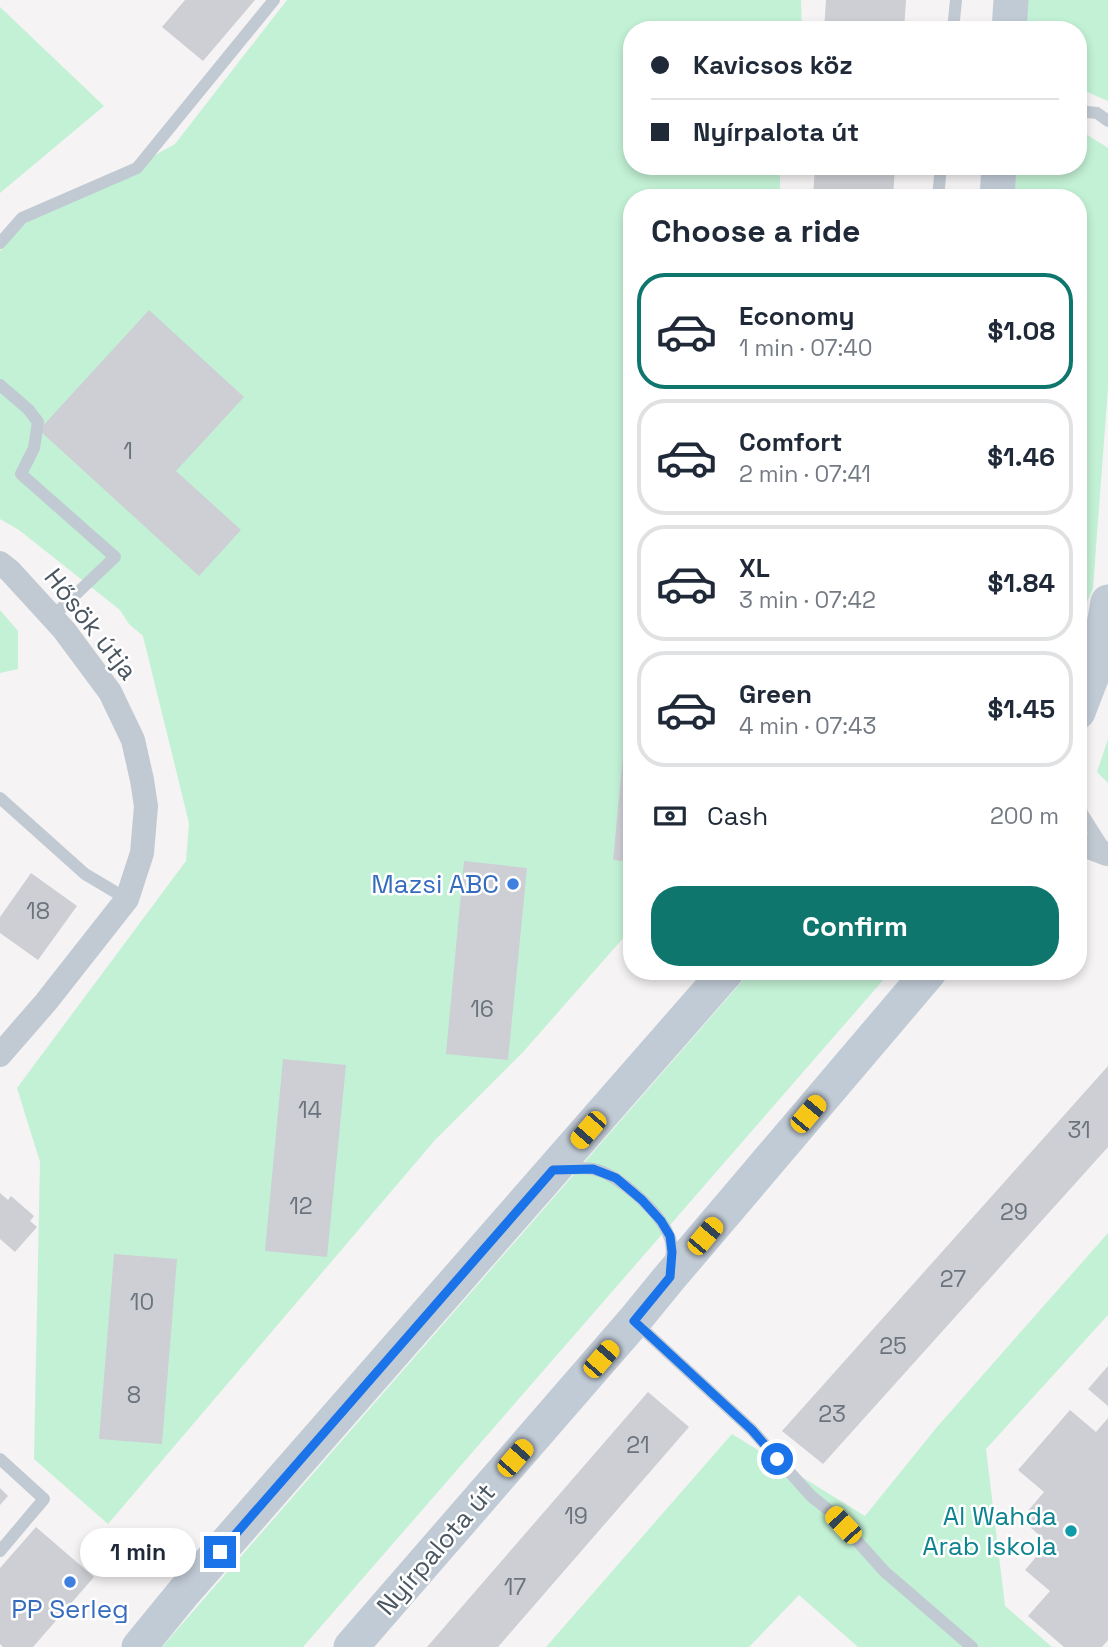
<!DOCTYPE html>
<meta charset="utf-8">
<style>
:root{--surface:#fff;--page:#f6f6f7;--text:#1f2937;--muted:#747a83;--line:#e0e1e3;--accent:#0f766e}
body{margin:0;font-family:"Space Grotesk",sans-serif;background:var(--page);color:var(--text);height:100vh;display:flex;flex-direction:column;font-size:26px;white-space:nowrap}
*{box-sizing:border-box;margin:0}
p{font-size:23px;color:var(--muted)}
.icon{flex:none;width:38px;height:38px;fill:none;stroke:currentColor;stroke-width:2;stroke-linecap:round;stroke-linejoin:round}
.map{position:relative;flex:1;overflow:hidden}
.side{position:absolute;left:623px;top:189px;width:464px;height:791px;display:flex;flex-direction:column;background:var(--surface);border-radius:28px;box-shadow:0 4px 10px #0003}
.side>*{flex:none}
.top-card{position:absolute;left:623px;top:21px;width:464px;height:154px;border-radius:28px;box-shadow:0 4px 10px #0003;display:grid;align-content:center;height:154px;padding:0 28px;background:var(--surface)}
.end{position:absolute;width:32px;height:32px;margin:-16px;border:9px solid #1a73e8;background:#fff;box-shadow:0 0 0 4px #fff}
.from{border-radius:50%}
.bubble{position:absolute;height:49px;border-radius:24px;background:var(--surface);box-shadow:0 4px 10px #0003;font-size:23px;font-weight:700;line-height:49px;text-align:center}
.car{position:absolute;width:21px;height:42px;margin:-21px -10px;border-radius:9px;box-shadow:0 0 5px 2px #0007;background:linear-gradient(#f5c518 24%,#345 0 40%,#f5c518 0 76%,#345 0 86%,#f5c518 0)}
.top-card b{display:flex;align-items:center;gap:24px;height:66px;font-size:26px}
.top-card b+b{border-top:2px solid var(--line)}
.top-card i{width:18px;height:18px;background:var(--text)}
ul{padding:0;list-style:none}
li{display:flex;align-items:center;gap:21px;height:116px;margin:0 14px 10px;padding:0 14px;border:4px solid var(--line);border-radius:28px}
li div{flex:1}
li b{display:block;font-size:26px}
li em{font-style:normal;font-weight:700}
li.active{border-color:var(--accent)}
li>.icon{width:63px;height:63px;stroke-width:1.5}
h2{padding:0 28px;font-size:32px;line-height:84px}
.pay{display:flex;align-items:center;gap:18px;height:77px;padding:0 28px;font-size:26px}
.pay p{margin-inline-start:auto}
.button{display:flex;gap:14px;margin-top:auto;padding:14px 28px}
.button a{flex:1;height:80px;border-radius:28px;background:var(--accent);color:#fff;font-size:28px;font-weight:700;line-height:80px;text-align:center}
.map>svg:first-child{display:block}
.green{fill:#c3f1d5}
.building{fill:#cdcfd5}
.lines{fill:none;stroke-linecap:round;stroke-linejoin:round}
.service{stroke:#c1cad2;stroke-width:12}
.minor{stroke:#c1cad2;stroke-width:24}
.secondary{stroke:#c1cbd6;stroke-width:35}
.route{stroke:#1a73e8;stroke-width:9}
.shop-dot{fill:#3f7fe0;stroke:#fff;stroke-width:2.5}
.culture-dot{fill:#0f9aa8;stroke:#fff;stroke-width:2.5}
.labels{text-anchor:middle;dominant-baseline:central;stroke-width:5;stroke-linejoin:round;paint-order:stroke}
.number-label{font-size:23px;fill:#6b747e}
.street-label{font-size:26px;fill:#4a5661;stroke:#fff}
.shop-label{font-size:26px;fill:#366cbe;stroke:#fff;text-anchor:end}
.culture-label{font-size:26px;fill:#0d838f;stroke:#fff;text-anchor:end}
</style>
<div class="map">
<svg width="1108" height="1647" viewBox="0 0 1108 1647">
<rect width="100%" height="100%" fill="#f5f3f3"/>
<!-- green -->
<path class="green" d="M287 0H801L802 30H632V166H780V198H632V928L524 1051 435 1140 108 1524 34 1459 40 1162 17 1088 186 861 189 823 143 636 129 624 120 610 19 530 0 519V251L30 212 94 189 175 144Z
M1021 0H1108V101L1078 88V30H1019Z
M0 7 104 106 0 193Z
M1078 129 1108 148V388L1093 588 1078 623V198H1007L1010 166H1078Z
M0 610 18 631V669L0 673Z
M1108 739V783L1097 772Z
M751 971H891L303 1647H162Z
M1108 1233V1315L986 1449 1005 1606 1052 1647H858L799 1595 749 1647H546L732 1434 865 1516 937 1427Z"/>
<!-- building -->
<path class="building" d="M185 0H255L203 61 162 27Z
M826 0H906L904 30H824Z
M815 166H895L893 198H813Z
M149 310 244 397 176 471 241 530 199 576 39 430Z
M630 682H632V862L613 860Z
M464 861 527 868 508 1060 446 1054Z
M31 873 77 906 38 960 0 933V917Z
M283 1059 346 1065 327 1257 265 1251Z
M1108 1066V1147L823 1464 782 1431Z
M0 1193 8 1200 11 1196 34 1216 30 1221 37 1227 15 1252 0 1239Z
M114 1254 177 1259 162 1444 99 1439Z
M1108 1366V1406L1088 1389Z
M648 1392 689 1427 498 1647H427Z
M1070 1410 1096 1432 1108 1418V1640L1102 1647H1064L1028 1616 1050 1591 1025 1570 1048 1543 1021 1519 1044 1492 1018 1470Z
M0 1488 8 1496 0 1505Z
M36 1527 94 1577 33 1647H3L0 1644V1568Z"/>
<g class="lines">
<!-- service -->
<path class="service" d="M953 30 956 0
M1078 111 1097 113 1108 121
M938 198 941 166
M0 243 22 218 137 168 274 0
M0 385 28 409 38 422 34 448 21 474 115 557 52 617
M0 798 85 874 127 899
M1078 807 1106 851
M561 1169C571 1169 583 1167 593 1169 618 1174 660 1212 669 1236 673 1244 672 1254 671 1263
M635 1322 752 1430 811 1496 831 1512 885 1572 972 1647
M0 1459 44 1499 0 1551"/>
<!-- minor -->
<path class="minor" d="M0 563 10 571 64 630 110 692 133 740 142 780 146 806 142 853 127 899 46 1002 0 1055
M1078 843 1107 854"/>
<!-- secondary -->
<path class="secondary" d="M1009 30 1011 0
M997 198 999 166
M1078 712 1098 660 1108 602
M139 1647 184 1592 727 971
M351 1647 634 1321 670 1277 930 971"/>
</g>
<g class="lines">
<!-- route -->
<path class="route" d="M220 1552 553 1170 593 1169 616 1178 642 1200 661 1221 670 1236 672 1252 670 1277 634 1321 752 1430 777 1459"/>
</g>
<!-- markers -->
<g class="shop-dot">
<circle cx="513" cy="884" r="7"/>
<circle cx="70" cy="1582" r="7"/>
</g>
<circle class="culture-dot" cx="1071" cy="1531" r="7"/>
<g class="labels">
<!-- number labels -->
<g class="number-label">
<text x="128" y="451">1</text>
<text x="38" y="911">18</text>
<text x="482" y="1009">16</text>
<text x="310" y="1110">14</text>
<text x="1079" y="1130">31</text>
<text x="301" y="1206">12</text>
<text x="1014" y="1212">29</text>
<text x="953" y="1279">27</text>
<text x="142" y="1302">10</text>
<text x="893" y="1346">25</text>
<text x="134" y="1395">8</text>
<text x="832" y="1414">23</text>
<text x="638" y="1445">21</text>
<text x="576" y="1516">19</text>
<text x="515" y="1587">17</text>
</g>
<!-- street labels -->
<g class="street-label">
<text transform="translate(91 624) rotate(52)">Hősök útja</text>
<text transform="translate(436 1549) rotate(-49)">Nyírpalota út</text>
</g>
<!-- shop labels -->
<g class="shop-label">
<text x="499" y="884">Mazsi ABC</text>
<text x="70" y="1609" text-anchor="middle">PP Serleg</text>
</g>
<!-- culture labels -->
<g class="culture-label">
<text x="1057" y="1516">Al Wahda<tspan x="1057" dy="30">Arab Iskola</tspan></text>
</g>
</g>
</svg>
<i class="end from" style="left:777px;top:1459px"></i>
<i class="end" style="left:220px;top:1552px"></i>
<div class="bubble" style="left:80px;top:1528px;width:116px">1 min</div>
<i class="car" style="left:808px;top:1114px;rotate:40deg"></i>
<i class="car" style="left:588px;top:1130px;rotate:221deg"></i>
<i class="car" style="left:705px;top:1236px;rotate:40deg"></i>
<i class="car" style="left:601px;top:1359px;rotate:41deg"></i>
<i class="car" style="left:515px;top:1458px;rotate:41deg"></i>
<i class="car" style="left:843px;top:1525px;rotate:317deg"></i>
<div class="top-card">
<b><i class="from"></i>Kavicsos köz</b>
<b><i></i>Nyírpalota út</b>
</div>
<section class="side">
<h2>Choose a ride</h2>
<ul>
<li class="active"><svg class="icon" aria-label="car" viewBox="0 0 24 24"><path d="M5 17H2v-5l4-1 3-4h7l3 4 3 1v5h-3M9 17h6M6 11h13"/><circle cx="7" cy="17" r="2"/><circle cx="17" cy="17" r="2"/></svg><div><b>Economy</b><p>1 min · 07:40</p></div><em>$1.08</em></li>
<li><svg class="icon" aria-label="car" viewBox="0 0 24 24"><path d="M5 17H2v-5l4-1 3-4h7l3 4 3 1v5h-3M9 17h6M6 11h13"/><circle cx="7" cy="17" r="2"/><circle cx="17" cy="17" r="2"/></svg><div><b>Comfort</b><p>2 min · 07:41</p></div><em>$1.46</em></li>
<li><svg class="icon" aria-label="car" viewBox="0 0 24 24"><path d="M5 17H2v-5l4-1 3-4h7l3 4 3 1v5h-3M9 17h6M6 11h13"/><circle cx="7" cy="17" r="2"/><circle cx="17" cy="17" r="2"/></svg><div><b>XL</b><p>3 min · 07:42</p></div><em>$1.84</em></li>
<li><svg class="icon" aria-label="car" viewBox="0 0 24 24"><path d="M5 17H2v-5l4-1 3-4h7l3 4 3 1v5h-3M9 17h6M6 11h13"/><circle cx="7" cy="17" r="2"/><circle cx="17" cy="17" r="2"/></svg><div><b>Green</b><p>4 min · 07:43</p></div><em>$1.45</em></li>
</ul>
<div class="pay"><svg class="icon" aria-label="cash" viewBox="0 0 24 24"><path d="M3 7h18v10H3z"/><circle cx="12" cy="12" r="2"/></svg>Cash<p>200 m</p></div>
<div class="button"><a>Confirm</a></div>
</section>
</div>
